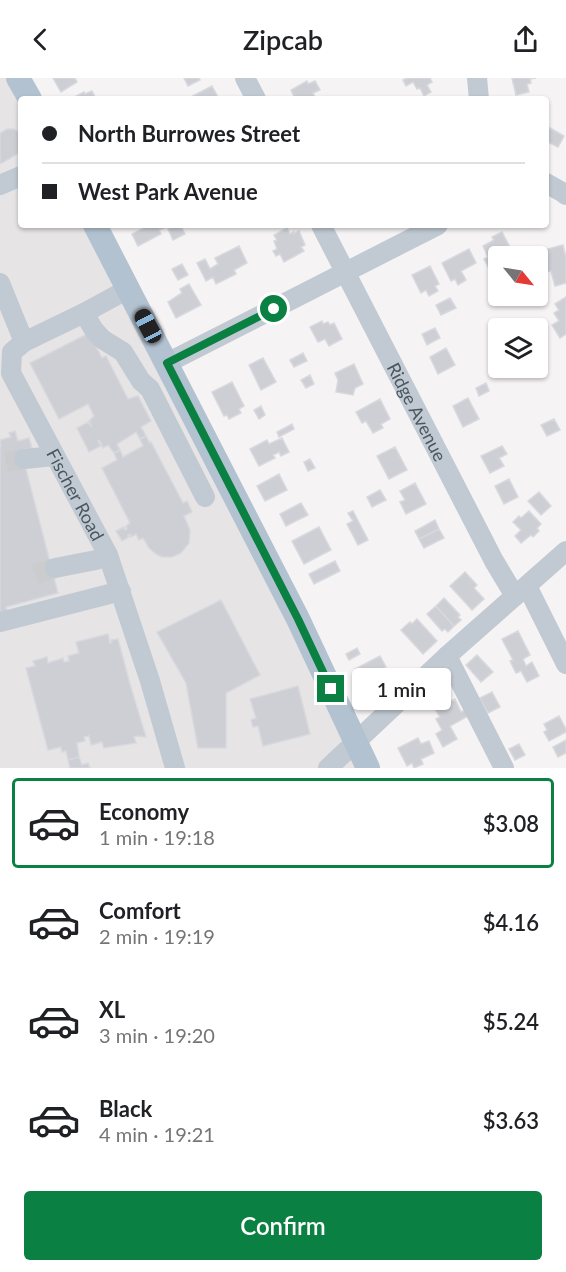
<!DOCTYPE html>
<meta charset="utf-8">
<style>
:root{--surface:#fff;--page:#f6f6f6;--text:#202124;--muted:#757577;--line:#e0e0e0;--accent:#0b8043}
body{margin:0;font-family:Lato,sans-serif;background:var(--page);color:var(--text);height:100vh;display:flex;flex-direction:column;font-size:22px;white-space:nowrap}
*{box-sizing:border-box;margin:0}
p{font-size:20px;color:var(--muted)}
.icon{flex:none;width:33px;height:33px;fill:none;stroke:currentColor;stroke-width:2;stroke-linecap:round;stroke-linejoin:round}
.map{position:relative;height:690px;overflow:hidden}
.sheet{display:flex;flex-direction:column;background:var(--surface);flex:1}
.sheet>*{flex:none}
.top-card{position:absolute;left:18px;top:18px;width:531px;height:132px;border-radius:6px;box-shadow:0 2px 4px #0004;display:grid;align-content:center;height:132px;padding:0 24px;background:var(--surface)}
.needle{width:39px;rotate:120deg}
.buttons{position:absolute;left:488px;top:168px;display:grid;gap:12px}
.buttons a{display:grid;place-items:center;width:60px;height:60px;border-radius:6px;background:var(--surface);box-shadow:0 2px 4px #0004;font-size:30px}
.end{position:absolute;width:27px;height:27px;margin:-14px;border:8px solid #0b8043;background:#fff;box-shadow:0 0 0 3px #fff}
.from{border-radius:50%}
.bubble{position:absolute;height:42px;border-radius:6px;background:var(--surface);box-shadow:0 2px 4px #0004;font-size:20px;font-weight:600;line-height:42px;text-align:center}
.car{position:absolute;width:18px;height:36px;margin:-18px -9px;border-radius:8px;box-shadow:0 0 4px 2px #0007;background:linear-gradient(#222 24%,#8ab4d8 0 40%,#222 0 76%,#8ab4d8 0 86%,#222 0)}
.top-card b{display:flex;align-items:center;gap:21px;height:57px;font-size:22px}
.top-card b+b{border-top:2px solid var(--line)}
.top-card i{width:15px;height:15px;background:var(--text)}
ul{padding:10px 0 0;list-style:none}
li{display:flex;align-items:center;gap:18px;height:90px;margin:0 12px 9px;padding:0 12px;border:3px solid transparent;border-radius:6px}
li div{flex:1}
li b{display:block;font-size:22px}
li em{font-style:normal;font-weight:600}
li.active{border-color:var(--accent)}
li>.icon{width:54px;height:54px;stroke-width:1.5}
.action{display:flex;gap:12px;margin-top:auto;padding:12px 24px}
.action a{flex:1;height:69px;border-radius:6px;background:var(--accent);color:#fff;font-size:24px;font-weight:600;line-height:69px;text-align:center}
header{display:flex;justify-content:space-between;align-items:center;height:78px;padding:0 24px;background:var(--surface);font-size:27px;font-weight:600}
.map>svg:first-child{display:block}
.education{fill:#e6e4e5}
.building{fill:#cdcfd5;stroke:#d7d9de;stroke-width:1.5}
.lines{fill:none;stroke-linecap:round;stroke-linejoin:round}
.minor-tunnel{stroke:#caccce;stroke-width:20;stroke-dasharray:20 10;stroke-linecap:butt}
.minor{stroke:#c1cad2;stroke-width:20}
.major{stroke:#b3c2d1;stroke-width:24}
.route{stroke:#0b8043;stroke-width:8}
.labels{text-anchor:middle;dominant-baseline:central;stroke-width:6;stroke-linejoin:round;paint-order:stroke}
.street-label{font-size:18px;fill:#4a5661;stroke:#fff}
</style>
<header><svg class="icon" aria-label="back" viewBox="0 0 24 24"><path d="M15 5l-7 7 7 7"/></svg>Zipcab<svg class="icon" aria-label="share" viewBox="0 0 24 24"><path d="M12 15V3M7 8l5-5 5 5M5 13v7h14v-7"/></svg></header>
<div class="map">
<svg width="566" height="690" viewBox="0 0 566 690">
<rect width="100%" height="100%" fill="#f5f3f3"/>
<!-- education -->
<path class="education" d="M0 0H10L21 21V147H87L236 436 359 690H0Z"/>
<!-- building -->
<path class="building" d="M53 0H75L77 4 61 14Z
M184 0H199L200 2 188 8Z
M407 0H430L432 4 427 7 431 14 424 18 420 10 417 11 413 4 406 8 403 2Z
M512 0H536L530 1 531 5 527 6 529 14 516 17Z
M307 3 308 6 315 3 320 12 313 15 316 21H295L291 12Z
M212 8 219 21H187Z
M92 13 96 21H71L84 14 85 16Z
M550 50 564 58 558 69 546 63V52L548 54Z
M7 51H14L21 56V74L0 86V55Z
M150 147H165L166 149 159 152 161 156 138 168 132 156Z
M175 147H180L185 156 173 162 168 151Z
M287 150 290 156 294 154V156L299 153 305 167 301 169 304 173 284 184 280 176 276 178 273 173 277 171 274 163 277 162 274 157Z
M502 154 513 175 507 178H498V183L494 185 497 191 491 194 484 181 488 179 483 168 494 162 492 159Z
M563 167 566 180V205L555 208 551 193 544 194 541 181 546 180 544 172Z
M239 168 247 185 234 192 236 196 216 206 213 199 206 203 197 185 205 181 210 191 218 186 215 180Z
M469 171 476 185 461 193 466 202 458 207 455 201 451 203 442 185Z
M182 186 188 197 178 202 172 191Z
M430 188 439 206 435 208 438 213 429 218 426 212 421 215 412 197Z
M189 206 201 227 176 240 168 224 182 215 180 211Z
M566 219V256L560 260 552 247 559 243 554 235 559 232 555 226Z
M450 220 456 230 441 237 436 227Z
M322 243 323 246 328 244 330 247 334 245 342 261 329 268 325 261 318 264 310 249Z
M435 250 440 260 427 267 422 256Z
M89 255 102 280 106 278 128 321 138 318 151 343 141 349 146 358 140 361 136 354 117 366 120 372 114 375 108 367 103 370 99 362 98 363 101 368 89 374 77 350 88 344 92 349 89 343 94 338 88 326 59 341 30 285Z
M446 270 455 287 438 296 430 279Z
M303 275 307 283 294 289 290 282Z
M263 280 276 304 261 312 249 287Z
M354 286 363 306 355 310 353 317 336 314 338 302 335 295Z
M310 297 314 306 306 310 301 302Z
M232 304 244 328 239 331 241 335 229 341 227 337 224 338 212 314Z
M486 305 489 313 479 318 476 310Z
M468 320 479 341 463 349 453 328Z
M380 321 390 341 381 346 383 350 373 355 366 343 362 345 356 334Z
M261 328 265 337 259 341 254 332Z
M554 341 560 352 547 358 541 347Z
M292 346 294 351 279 359 277 354Z
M15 353 18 363 29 360 32 370 21 372 58 515 6 529 8 534 0 536V368H1L0 362 11 359 9 355Z
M146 358 150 365 151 364 183 425 187 423 192 434 184 438 190 452 189 465 181 475 172 479H162L156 476 149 470 143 460 139 462 136 456 131 459 130 456 128 457 129 459 122 463 116 453 124 449 125 452 127 451 126 448 130 445 102 390 117 382 114 375 120 372 123 379 143 368 140 361Z
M282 360 289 374 281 378 279 374 273 377 275 380 259 388 250 371 267 362 269 366Z
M502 368 507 376 499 380 504 388 490 395 481 378Z
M395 369 407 392 389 401 377 378Z
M310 381 315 390 308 393 304 384Z
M279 396 287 412 265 423 257 408Z
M509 401 518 419 504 426 495 408Z
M415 405 426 426 406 436 400 424 405 422 400 413Z
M380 412 386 422 372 429 367 419Z
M539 414 551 428 541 437 528 423Z
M301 425 308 437 286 448 280 436Z
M353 433 368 462 358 467 347 446 353 443 348 435Z
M529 433 541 446 537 450 539 453 533 459 531 457 521 465 515 458 521 452 513 444 519 438 521 440Z
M435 442 439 451 419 461 415 453Z
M319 449 331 472 304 486 292 463Z
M439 451 444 460 424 470 419 461Z
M335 483 340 493 314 506 309 496Z
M465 494 477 507 474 510 484 521 472 532 450 508Z
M444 520 460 537 458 539 461 542 454 548 436 528Z
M221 522 260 597 226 615V670H198L186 605 157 554Z
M436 528 454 548 448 554 445 551 442 553 427 536Z
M417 541 437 563 423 576 401 552 410 544 412 546Z
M518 553 530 577 523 581 526 588 532 584 539 598 527 604 521 593 516 595 510 583 513 582 502 561Z
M108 556 110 565 112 564 111 562 118 561 130 606 146 659 138 658 134 659 136 665 104 670 102 664 91 667 89 658 84 659 85 663 77 665 79 679 68 682 66 673 62 674 61 669 48 672 26 590 35 588 33 583 47 579 48 585 63 580 64 584 69 583 68 578 79 575 76 564Z
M357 570 360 576 349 582 346 576Z
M477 577 493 594 481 604 466 587Z
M380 578 386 589 380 592 386 604 371 612 365 600 361 602 355 591Z
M298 608 310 656 263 668 258 648 253 649 252 646 251 642 256 640 250 621Z
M492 614 500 629 488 635 480 620Z
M455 621 461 634 465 632 468 638 450 648 457 661 443 669 436 656 442 652 436 641 440 639 435 631Z
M559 638 566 651V654L549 663 544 654 547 652 544 646Z
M418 660 421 666 429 663 434 675 421 681 423 686 414 690 412 685 407 688 398 670Z
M566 662V675L558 679 553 669Z
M519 666 525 677 515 682 509 671Z
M79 679 82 687 88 685 90 690H70L68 682Z"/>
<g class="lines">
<!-- minor-tunnel -->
<path class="minor-tunnel" d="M6 384 24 381
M35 496 55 490"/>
<!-- minor -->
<g class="minor">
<path d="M245 0 256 21"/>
<path d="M477 0 479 21"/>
<path d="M546 105 562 114 566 117"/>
<path d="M0 107 21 98"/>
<path id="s1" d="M321 147 494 483 515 518"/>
<path d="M0 205 24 264"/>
<path id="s2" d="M128 211 84 235 24 264 12 274 11 295 108 477 150 603 175 690"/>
<path d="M84 235 94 252 102 261 123 274 141 303 150 311 205 419"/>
<path d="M167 285 438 147"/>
<path d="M24 381 54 378"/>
<path d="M55 490 96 482 108 477"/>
<path d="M527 508 566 586"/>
<path d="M0 544 121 513"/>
<path d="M447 578 504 690"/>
<path d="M328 690 447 578 566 473"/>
</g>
<!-- major -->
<path class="major" d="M18 0 30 21
M95 147 298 541 368 690"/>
</g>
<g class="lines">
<!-- route -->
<path class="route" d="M274 231 167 285 298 541 331 611"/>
</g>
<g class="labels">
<!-- street labels -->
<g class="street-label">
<text stroke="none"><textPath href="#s1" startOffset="210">Ridge Avenue</textPath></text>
<text stroke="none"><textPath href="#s2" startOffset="291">Fischer Road</textPath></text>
</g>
</g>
</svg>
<div class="buttons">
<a><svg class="needle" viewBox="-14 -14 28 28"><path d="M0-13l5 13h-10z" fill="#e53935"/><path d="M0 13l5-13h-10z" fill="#757577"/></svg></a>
<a><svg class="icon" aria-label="layers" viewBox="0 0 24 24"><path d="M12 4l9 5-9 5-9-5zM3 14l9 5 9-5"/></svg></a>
</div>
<i class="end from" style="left:274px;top:231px"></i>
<i class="end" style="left:331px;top:611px"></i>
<div class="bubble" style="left:352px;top:590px;width:99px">1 min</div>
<i class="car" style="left:148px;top:248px;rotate:332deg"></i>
<div class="top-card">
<b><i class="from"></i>North Burrowes Street</b>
<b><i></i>West Park Avenue</b>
</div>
</div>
<section class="sheet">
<ul>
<li class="active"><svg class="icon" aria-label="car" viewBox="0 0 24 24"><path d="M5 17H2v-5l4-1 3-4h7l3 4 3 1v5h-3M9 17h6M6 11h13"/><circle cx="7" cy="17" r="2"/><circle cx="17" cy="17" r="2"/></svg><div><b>Economy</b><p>1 min · 19:18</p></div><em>$3.08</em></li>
<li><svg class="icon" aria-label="car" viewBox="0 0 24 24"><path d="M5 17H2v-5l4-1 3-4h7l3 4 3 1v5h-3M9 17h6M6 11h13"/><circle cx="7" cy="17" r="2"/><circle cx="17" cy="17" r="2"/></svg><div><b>Comfort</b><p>2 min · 19:19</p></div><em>$4.16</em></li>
<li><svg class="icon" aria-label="car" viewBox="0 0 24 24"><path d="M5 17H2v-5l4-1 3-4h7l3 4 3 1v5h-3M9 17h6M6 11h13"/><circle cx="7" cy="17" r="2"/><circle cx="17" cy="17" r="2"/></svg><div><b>XL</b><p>3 min · 19:20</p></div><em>$5.24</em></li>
<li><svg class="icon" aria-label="car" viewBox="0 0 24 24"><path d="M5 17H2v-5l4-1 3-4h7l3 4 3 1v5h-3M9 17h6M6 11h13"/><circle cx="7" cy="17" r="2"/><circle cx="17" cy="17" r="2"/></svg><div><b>Black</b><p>4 min · 19:21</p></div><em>$3.63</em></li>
</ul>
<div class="action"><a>Confirm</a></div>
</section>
